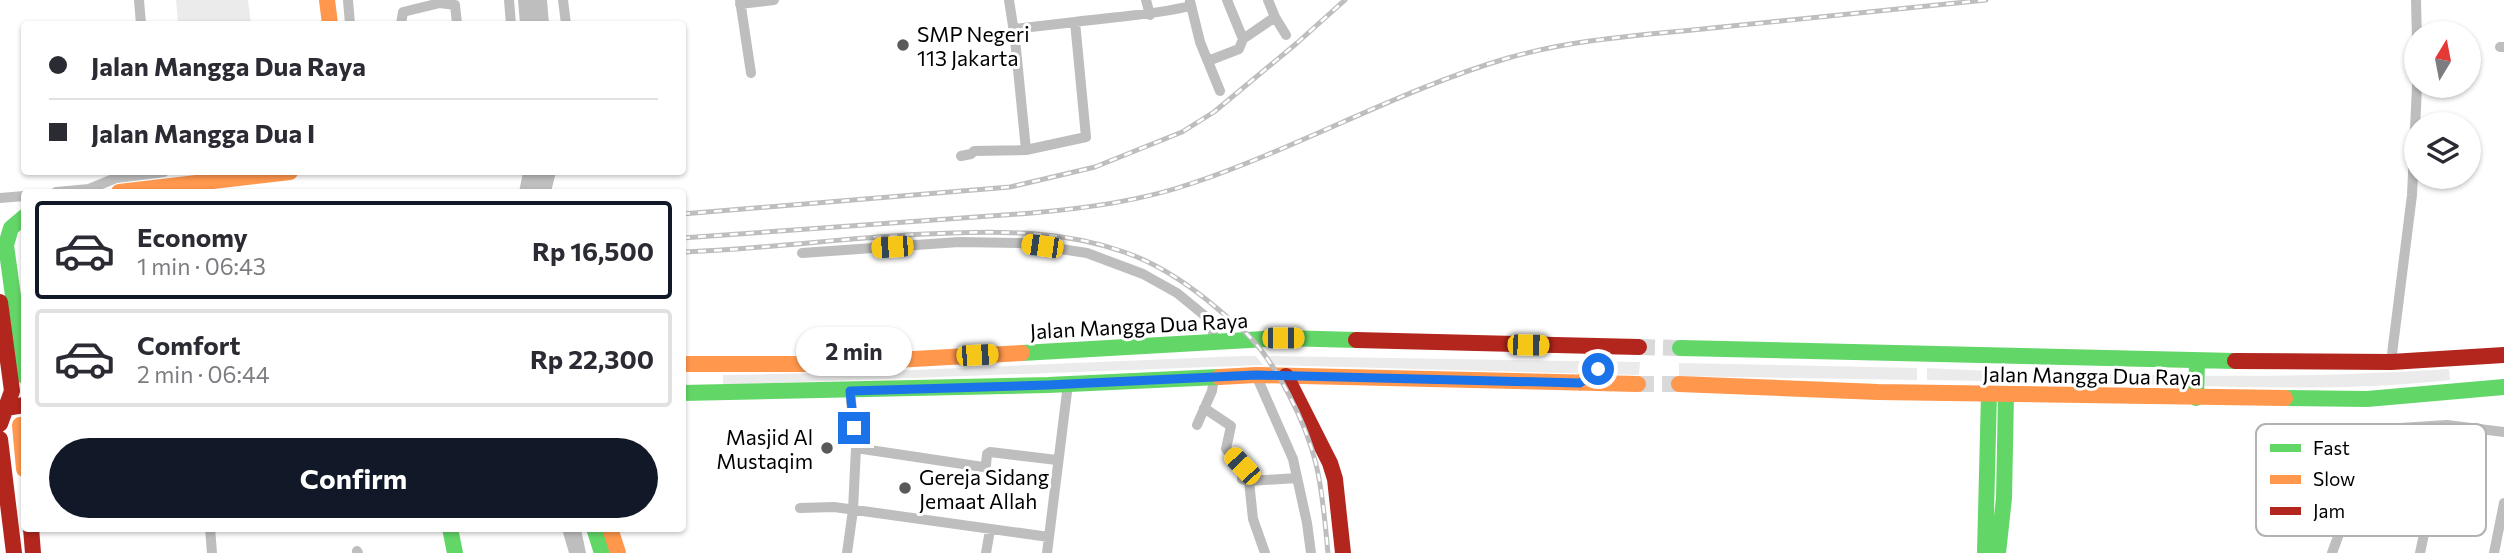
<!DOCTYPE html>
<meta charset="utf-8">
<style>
:root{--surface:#fff;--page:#f7f7f7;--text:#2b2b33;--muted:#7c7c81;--line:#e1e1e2;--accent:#111827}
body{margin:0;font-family:Commissioner,sans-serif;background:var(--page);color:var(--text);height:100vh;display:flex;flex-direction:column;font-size:26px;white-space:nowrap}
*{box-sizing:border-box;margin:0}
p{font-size:23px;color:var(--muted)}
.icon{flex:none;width:38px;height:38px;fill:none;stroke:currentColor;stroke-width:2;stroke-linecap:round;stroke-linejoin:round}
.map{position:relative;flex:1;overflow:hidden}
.panel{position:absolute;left:21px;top:189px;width:665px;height:343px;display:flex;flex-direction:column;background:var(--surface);border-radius:7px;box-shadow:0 2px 5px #0004}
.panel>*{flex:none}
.hud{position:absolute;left:21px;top:21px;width:665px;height:154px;border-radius:7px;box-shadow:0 2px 5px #0004;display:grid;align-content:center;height:154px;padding:0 28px;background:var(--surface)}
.needle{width:46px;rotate:10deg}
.tools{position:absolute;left:2404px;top:21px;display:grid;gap:14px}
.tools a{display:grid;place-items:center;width:77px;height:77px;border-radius:50%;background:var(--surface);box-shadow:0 2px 5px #0004;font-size:35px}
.end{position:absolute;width:32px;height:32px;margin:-16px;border:9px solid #1a73e8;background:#fff;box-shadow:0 0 0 4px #fff}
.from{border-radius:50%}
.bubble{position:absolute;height:49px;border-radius:24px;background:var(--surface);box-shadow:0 2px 5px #0004;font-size:23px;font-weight:700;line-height:49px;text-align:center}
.car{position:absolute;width:21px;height:42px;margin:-21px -10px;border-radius:9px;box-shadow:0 0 5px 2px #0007;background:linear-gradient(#f5c518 24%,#345 0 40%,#f5c518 0 76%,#345 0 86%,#f5c518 0)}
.hud b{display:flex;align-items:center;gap:24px;height:66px;font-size:26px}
.hud b+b{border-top:2px solid var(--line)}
.hud i{width:18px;height:18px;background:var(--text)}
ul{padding:12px 0 0;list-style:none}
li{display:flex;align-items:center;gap:21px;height:98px;margin:0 14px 10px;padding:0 14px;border:4px solid var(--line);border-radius:7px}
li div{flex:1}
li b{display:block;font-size:26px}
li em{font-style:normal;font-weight:700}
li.selected{border-color:var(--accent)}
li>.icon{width:63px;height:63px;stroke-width:1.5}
.primary-button{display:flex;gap:14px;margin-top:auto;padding:14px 28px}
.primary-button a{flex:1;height:80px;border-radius:42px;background:var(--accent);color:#fff;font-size:28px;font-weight:700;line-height:80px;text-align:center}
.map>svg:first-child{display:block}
.green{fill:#ebebeb}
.water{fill:#bebebe}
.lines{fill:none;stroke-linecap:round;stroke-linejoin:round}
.secondary-tunnel{stroke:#d9d9d9;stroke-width:16;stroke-dasharray:16 8;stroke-linecap:butt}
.street{stroke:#bebebe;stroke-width:10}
.fast{stroke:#63d668;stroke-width:16}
.slow{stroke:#ff974d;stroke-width:16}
.jam{stroke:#b3261e;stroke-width:16}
.rail-casing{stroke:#bebebe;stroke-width:5}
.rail{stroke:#fff;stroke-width:2.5;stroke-dasharray:8;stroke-linecap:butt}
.route{stroke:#1a73e8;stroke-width:9}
.poi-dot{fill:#595959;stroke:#fff;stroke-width:2.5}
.labels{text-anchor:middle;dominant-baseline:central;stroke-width:6;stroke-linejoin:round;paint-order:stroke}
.poi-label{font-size:21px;fill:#000;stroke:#fff;text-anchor:start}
.street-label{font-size:21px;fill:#000;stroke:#fff}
.key{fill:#fff;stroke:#b2b2b2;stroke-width:2}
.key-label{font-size:19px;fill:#000}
</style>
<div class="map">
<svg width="2504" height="553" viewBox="0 0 2504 553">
<rect width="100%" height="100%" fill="#fff"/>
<!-- green -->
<path class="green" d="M176 0H248L251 24H178Z
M1242 356H1256L1263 365 723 385V375L866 372Z
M1264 356 1640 362 1639 375 1271 365Z
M1679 363 1917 368V380L1679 376Z
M1927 368 1990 371 1989 381 1927 380Z
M2449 369 2450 380C2334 393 2217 386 2101 383V374C2217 377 2333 377 2449 369Z"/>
<!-- water -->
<path class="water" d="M518 0H547L549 24H520Z
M523 172H556L551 192H519Z
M562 529H581L586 553H569Z"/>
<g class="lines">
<!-- secondary-tunnel -->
<path class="secondary-tunnel" d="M1639 347 1680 348
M1638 384H1679"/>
<!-- street -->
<path class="street" d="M139 0 141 24
M348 0 350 24
M509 0 511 24
M563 0 566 24
M740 0 751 73
M1009 0 1015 39 1026 150
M1146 0 1150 15
M1227 0 1243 39
M1268 0 1275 17 1286 35
M2416 0 2417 41
M1190 1 1200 42 1220 91
M740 4 774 0
M1075 22C1114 17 1152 15 1191 6
M401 24 403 12 440 3 455 5 457 24
M2500 47H2504
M1208 61 1239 49 1243 39 1275 17
M961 156 971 154 974 151 1026 150 1086 137 1075 22 1014 29
M141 175 164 172
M56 192 89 189 116 178 141 175 140 172
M0 198 24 196
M802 253 959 242 1020 243 1087 253 1143 274 1177 293 1210 320 1215 342
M2391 362 2412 195 2417 86
M1256 375 1293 459 1307 523 1311 553
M1204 408 1231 426 1226 449 1242 466V479L1249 481 1253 519 1265 553
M1197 425 1212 391 1214 378
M856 448 983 467 986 465 987 454 990 452 1057 460
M1249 481 1297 478
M800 508 834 507 1049 537
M210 528 212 553
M357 551 358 553
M847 553 853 510 856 448 850 391
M986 553 990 530
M1047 553 1068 384
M2332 553 2377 431 2383 429 2447 425 2504 432
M2420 553 2447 425
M2494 553 2504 503"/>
<!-- fast -->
<path class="fast" d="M24 217 11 228 6 245 24 376
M1680 348 2235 361
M1022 353 1283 338 1356 340
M682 393 1048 385 1219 377
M2196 398 2197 361
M2285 398 2367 399 2504 387
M450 528 455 553
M594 528 602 553
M1985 553 1989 394
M1998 553 2004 498 2006 394"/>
<!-- slow -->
<path class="slow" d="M327 0 330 24
M119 192 290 172
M682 364H822L1022 353
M1219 377 1256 375 1638 384
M1580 383 1598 369 1601 361 1596 353 1587 346
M1679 384 1878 392 2285 398
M20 425 24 469
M610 528 618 553"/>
<!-- jam -->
<path class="jam" d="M0 302 12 391 0 424
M1356 340 1639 347
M2235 361 2391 362 2504 355
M1286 376 1330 463 1335 479 1343 553
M0 409 24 405
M0 439 14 553
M31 528 33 553"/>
<defs>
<path id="rail" d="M682 214 1010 187 1095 167 1182 132 1214 112 1297 43 1345 0
M682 238 1032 213C1087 208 1141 201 1193 183 1300 147 1399 90 1508 58 1574 39 1644 35 1712 28 1804 19 1895 9 1986 0
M682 252C772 249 862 235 952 233 1011 231 1068 232 1124 252 1159 264 1191 286 1219 310 1228 318 1238 325 1247 334 1277 364 1306 423 1316 464 1323 493 1325 523 1328 553"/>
</defs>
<!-- rail casing -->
<use href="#rail" class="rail-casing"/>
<!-- rail -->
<use href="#rail" class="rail"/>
</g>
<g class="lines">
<!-- route -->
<path class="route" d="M854 428 850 391 1048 385 1256 375 1580 383 1598 369"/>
</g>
<!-- markers -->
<g class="poi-dot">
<circle cx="903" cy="45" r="7"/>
<circle cx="827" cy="448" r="7"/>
<circle cx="905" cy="488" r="7"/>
</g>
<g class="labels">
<!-- poi labels -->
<g class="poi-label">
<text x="917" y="33">SMP Negeri<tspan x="917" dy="24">113 Jakarta</tspan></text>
<text x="813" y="436" text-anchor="end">Masjid Al<tspan x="813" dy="24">Mustaqim</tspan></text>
<text x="919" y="476">Gereja Sidang<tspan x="919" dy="24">Jemaat Allah</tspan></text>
</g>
<!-- street labels -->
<g class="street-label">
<text transform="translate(1139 325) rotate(-3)">Jalan Mangga Dua Raya</text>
<text transform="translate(2092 375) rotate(1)">Jalan Mangga Dua Raya</text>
</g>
</g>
<!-- legend -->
<rect x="2256" y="424" width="230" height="112" rx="10" class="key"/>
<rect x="2270" y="444" width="31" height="8" fill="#63d668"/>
<rect x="2270" y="475" width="31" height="9" fill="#ff974d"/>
<rect x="2270" y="507" width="31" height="8" fill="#b3261e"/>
<g class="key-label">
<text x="2313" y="455">Fast</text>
<text x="2313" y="486">Slow</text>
<text x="2313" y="518">Jam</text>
</g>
</svg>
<div class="tools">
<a><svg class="needle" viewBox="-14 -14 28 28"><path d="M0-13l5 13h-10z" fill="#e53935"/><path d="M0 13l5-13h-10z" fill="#7c7c81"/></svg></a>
<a><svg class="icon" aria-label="layers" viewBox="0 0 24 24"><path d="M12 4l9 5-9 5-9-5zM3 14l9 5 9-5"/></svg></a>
</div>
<i class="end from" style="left:1598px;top:369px"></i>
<i class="end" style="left:854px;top:428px"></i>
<div class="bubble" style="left:796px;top:327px;width:116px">2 min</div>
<i class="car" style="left:1042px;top:246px;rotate:278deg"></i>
<i class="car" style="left:892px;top:247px;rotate:266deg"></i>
<i class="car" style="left:1283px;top:338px;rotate:90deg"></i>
<i class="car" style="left:1528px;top:345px;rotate:91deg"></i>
<i class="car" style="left:977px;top:355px;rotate:87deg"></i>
<i class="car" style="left:1242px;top:466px;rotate:317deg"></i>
<div class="hud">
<b><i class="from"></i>Jalan Mangga Dua Raya</b>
<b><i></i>Jalan Mangga Dua I</b>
</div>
<section class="panel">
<ul>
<li class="selected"><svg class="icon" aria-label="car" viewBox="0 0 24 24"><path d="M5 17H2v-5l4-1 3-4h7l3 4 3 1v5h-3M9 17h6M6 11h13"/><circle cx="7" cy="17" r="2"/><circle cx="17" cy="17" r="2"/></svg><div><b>Economy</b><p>1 min · 06:43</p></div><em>Rp 16,500</em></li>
<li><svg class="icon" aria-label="car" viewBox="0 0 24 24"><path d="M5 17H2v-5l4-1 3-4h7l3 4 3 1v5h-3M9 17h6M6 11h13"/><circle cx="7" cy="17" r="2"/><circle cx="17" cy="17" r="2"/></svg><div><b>Comfort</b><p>2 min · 06:44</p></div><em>Rp 22,300</em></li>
</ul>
<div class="primary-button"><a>Confirm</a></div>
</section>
</div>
